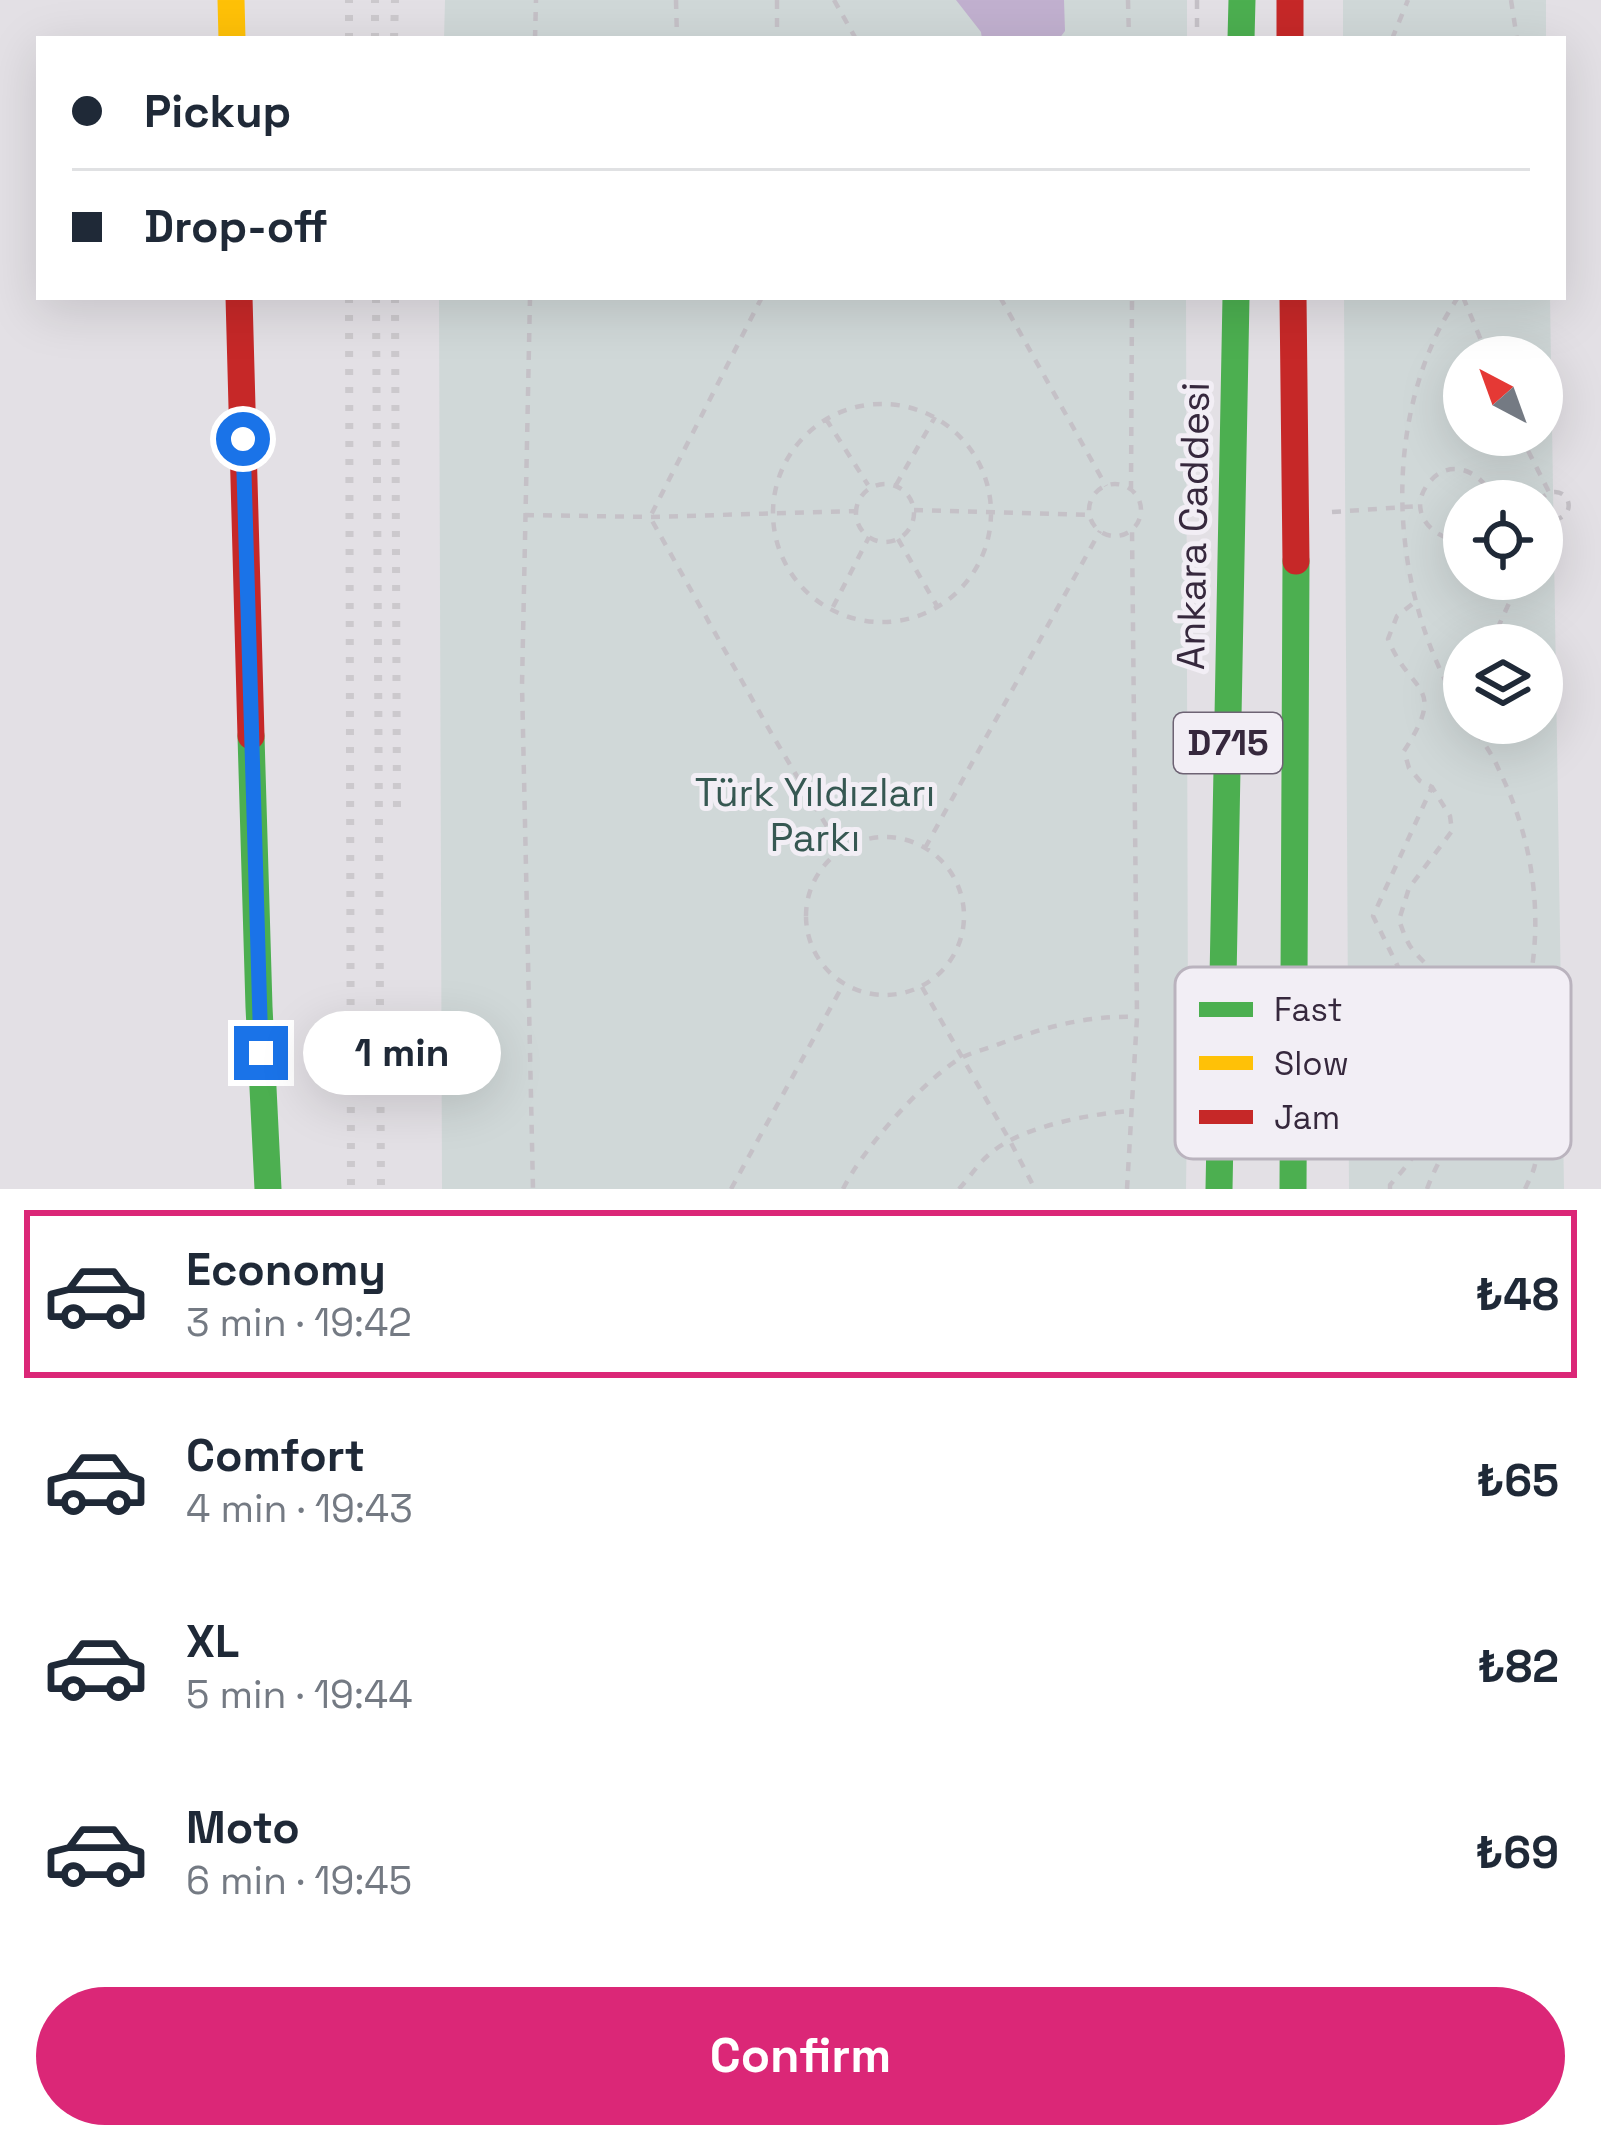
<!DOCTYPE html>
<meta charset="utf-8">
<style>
:root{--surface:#fff;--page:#f6f6f7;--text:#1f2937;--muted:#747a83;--line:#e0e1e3;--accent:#db2777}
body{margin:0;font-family:"Space Grotesk",sans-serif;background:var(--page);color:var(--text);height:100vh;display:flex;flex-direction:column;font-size:45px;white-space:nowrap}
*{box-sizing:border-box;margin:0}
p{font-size:39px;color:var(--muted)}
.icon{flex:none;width:66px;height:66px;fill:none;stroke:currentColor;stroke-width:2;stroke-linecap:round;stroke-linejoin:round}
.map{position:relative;height:1189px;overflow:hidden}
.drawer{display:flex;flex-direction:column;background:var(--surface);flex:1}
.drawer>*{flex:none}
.guide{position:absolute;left:36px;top:36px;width:1530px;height:264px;border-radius:0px;box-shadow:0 12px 48px #0002;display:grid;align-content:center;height:264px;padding:0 36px;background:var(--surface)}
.needle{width:78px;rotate:319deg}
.tools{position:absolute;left:1443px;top:336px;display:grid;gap:24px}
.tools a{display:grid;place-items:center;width:120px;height:120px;border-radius:50%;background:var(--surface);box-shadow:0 12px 48px #0002;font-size:60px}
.end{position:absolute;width:54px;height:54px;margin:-27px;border:15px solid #1a73e8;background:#fff;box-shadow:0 0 0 6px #fff}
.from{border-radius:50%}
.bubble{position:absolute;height:84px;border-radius:42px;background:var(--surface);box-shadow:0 12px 48px #0002;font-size:39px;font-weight:700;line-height:84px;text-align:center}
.guide b{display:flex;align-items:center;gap:42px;height:114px;font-size:45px}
.guide b+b{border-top:3px solid var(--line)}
.guide i{width:30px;height:30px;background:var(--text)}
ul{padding:21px 0 0;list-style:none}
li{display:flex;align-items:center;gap:36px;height:168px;margin:0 24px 18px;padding:0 12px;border:6px solid transparent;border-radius:0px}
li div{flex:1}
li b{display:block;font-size:45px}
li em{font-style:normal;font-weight:700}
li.current{border-color:var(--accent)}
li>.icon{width:108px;height:108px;stroke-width:1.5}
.button{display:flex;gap:24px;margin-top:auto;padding:24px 36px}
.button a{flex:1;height:138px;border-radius:72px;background:var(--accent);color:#fff;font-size:48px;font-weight:700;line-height:138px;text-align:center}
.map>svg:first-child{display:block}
.green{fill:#d0d8d8;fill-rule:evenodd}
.water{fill:#c1b0cf}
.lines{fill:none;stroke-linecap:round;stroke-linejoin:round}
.path{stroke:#c5c1c7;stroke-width:4.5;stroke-dasharray:9 9;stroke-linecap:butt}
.fast{stroke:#4caf50;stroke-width:27}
.slow{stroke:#ffc107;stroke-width:27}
.jam{stroke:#c62828;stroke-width:27}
.rail{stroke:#ccc9cd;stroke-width:8;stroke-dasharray:6 12;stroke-linecap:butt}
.route{stroke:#1a73e8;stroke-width:15}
.labels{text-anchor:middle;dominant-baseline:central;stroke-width:10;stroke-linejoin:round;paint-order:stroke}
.shield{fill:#f2eef5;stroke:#6e6374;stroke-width:3}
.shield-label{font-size:36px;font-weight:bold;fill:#36283d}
.street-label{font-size:39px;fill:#36283d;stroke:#f2eef5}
.park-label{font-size:39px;fill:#365852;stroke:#f2eef5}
.key{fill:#f2eef5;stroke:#bab3be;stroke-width:3}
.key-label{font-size:33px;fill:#36283d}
</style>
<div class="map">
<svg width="1601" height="1189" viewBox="0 0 1601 1189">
<rect width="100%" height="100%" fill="#e3e0e5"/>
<!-- green -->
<path class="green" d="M445 0H1187V39H444Z
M1343 0H1546V39H1343Z
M439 297H1186L1188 1044 1186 1189H442Z
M1344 297H1550L1564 1189H1349ZM1542 357V435H1464V357ZM1464 501H1542V579H1464ZM1464 645H1542V723H1464Z"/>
<!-- water -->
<path class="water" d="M956 0H1064L1065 31 1059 39H982L981 32Z"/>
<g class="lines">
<!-- path -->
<path class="path" d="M676 0 677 39
M777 0V39
M834 0 856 39
M1128 0 1129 39
M1197 0V39
M1511 0 1517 39
M535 39 536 0
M882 39H885
M1392 39 1408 0
M530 297 522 685 533 1189
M762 297 650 517 770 731 841 850
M1000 297 1106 486
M1458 297C1450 310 1441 324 1435 338 1381 456 1396 606 1464 714
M1463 297 1488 357
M773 513a109 109 0 1 1 218 0a109 109 0 1 1-218 0Z
M826 419 868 485
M1520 435 1549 492
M856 513a29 29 0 1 1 58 0a29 29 0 1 1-58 0Z
M1089 510a26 26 0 1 1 52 0a26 26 0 1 1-52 0Z
M896 485 935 417
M1131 490 1132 297
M1539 501C1562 474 1586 515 1551 521L1542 515
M914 510 1090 515
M1332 512 1420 506
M525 515 650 517 856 511
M898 539 937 606
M1464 540C1434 542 1406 512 1428 484 1449 455 1485 472 1493 501
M833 607 869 537
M1490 645 1520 579
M806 916a79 79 0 1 1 158 0a79 79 0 1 1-158 0Z
M925 848 1100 531
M922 987 1010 1141 1035 1189
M1432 1036 1373 916 1432 787
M731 1189 843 985
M843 1189C862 1150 922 1082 959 1059 970 1053 982 1050 994 1046 1041 1028 1086 1015 1137 1017
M959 1189C970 1177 979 1162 992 1152 1024 1126 1090 1114 1130 1111
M1127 1189 1137 1017 1132 529
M1390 1189V1185C1403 1170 1421 1151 1424 1130 1428 1102 1399 1078 1417 1051 1429 1033 1461 1031 1456 1003 1451 982 1422 964 1410 946 1405 938 1402 928 1399 920L1409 888 1452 831 1450 816 1432 787 1420 781 1409 768 1404 751C1448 683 1411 696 1388 639L1397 616 1415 602
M1427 1189C1444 1142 1478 1105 1501 1062 1550 971 1544 861 1499 770 1492 753 1480 738 1470 723
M1525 1189C1541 1156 1537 1160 1524 1129 1520 1119 1518 1108 1515 1098 1549 1063 1581 1029 1526 993"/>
<!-- fast -->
<path class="fast" d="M1241 39 1242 0
M251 736 259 1007 268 1189
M1219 1189 1236 297
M1293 1189 1296 561"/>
<!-- slow -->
<path class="slow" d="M231 0 232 39"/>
<!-- jam -->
<path class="jam" d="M1290 0V39
M239 297 251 736
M1293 297 1296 561"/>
<!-- rail -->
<path class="rail" d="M349 39V0
M375 39V0
M394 39 395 0
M349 297 351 1189
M376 297 381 1189
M395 297 397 813"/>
</g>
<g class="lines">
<!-- route -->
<path class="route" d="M243 439 261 1053"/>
</g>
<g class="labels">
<!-- shield labels -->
<rect class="shield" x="1174" y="713" width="108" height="60" rx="9"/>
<g class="shield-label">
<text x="1228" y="743">D715</text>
</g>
<!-- street labels -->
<g class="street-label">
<text transform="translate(1193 526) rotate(-89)">Ankara Caddesi</text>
</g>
<!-- park labels -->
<g class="park-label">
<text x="815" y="792">Türk Yıldızları<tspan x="815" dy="45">Parkı</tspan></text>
</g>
</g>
<!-- legend -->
<rect x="1175" y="967" width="396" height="192" rx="18" class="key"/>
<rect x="1199" y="1002" width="54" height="15" fill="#4caf50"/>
<rect x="1199" y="1056" width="54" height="14" fill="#ffc107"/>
<rect x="1199" y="1110" width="54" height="14" fill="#c62828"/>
<g class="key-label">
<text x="1274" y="1021">Fast</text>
<text x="1274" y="1075">Slow</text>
<text x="1274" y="1129">Jam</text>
</g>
</svg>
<div class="tools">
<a><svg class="needle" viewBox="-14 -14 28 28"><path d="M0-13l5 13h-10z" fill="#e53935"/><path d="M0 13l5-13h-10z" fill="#747a83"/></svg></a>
<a><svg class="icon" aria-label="locate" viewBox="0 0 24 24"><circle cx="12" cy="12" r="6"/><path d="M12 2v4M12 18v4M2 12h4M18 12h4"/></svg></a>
<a><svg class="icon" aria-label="layers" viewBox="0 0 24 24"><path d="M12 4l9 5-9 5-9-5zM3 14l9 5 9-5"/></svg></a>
</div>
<i class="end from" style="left:243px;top:439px"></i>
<i class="end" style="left:261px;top:1053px"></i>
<div class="bubble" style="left:303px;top:1011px;width:198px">1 min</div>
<div class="guide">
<b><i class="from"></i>Pickup</b>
<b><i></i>Drop-off</b>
</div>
</div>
<section class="drawer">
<ul>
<li class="current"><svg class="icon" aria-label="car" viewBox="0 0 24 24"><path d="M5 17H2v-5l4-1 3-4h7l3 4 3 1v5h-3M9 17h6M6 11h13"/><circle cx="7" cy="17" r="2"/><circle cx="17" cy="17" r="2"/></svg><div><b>Economy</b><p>3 min · 19:42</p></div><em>₺48</em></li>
<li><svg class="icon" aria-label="car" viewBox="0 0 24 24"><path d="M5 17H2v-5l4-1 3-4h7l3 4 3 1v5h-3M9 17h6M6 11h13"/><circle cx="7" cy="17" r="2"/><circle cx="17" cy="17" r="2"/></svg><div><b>Comfort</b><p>4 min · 19:43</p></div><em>₺65</em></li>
<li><svg class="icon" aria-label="car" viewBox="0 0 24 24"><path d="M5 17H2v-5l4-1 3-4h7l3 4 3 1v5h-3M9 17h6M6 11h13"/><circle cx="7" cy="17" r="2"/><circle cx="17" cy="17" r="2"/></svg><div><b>XL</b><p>5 min · 19:44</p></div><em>₺82</em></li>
<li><svg class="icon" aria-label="car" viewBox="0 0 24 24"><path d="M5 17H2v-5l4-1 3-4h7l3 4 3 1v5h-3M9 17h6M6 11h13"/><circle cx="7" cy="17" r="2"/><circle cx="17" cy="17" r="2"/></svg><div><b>Moto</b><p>6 min · 19:45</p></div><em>₺69</em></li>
</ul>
<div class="button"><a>Confirm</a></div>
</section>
